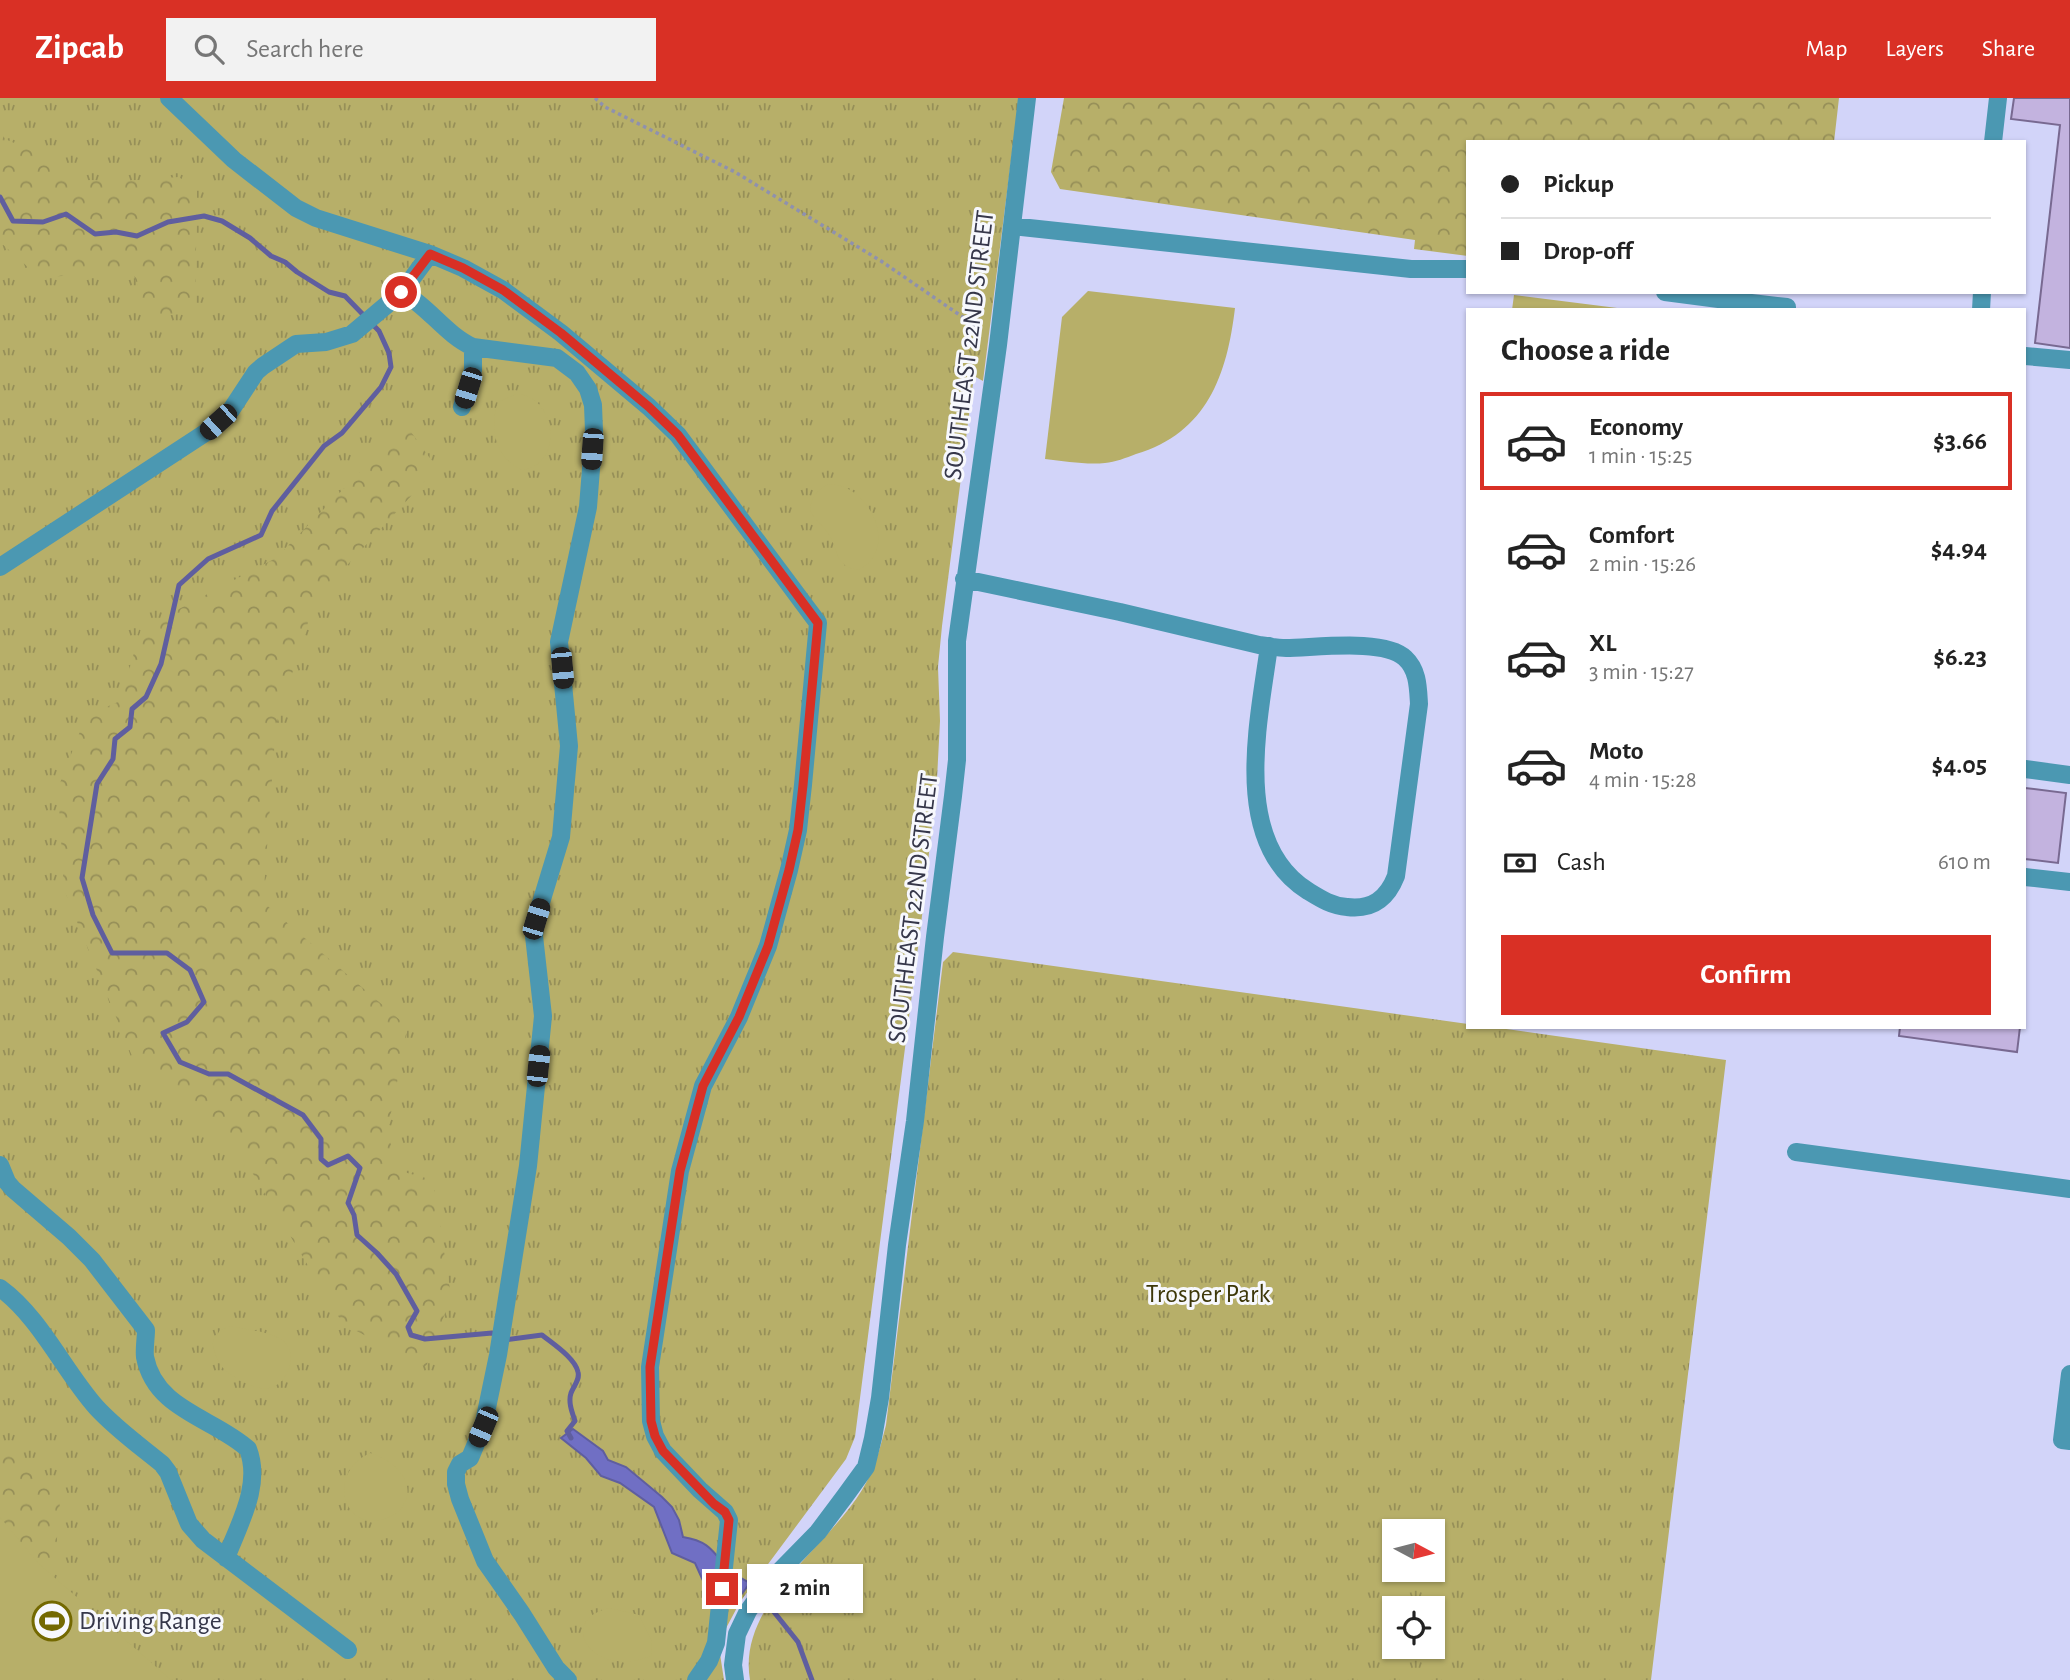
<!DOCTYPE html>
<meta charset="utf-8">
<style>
:root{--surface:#fff;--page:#f2f2f2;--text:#222;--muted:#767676;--line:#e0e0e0;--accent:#d93025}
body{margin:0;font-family:"Alegreya Sans",sans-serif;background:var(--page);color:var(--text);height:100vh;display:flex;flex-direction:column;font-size:26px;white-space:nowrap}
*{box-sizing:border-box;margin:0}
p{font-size:23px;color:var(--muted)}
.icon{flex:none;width:38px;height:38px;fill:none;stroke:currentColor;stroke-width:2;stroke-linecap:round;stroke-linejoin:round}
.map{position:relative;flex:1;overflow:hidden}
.details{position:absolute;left:1466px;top:210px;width:560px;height:721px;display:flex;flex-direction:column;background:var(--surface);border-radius:0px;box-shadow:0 2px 5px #0004}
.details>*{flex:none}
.top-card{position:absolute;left:1466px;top:42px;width:560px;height:154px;border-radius:0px;box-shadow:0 2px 5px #0004;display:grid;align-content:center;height:154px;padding:0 35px;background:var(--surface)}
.needle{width:46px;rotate:97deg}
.fabs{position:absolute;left:1382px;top:1421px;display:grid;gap:14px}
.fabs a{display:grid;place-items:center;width:63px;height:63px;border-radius:0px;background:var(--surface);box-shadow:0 2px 5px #0004;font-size:35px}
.end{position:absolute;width:32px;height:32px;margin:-16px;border:9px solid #d93025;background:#fff;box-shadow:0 0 0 4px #fff}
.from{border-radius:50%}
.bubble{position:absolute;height:49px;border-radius:0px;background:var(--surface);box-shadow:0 2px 5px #0004;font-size:23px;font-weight:700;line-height:49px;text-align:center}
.car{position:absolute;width:21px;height:42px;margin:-21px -10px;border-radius:9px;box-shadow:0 0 5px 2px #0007;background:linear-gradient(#222 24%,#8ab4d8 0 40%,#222 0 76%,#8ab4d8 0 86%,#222 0)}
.top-card b{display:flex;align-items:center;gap:24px;height:66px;font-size:26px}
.top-card b+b{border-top:2px solid var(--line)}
.top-card i{width:18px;height:18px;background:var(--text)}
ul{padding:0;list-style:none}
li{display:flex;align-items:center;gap:21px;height:98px;margin:0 14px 10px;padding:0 21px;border:4px solid transparent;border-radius:0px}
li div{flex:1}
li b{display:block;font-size:26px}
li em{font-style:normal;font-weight:700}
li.current{border-color:var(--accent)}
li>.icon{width:63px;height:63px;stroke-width:1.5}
h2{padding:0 35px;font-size:32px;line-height:84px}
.pay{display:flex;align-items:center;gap:18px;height:77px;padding:0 35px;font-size:26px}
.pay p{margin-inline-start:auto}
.primary-button{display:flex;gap:14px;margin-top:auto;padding:14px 35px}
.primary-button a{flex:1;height:80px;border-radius:0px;background:var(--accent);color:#fff;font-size:28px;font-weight:700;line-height:80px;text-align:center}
header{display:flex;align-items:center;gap:42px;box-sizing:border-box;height:98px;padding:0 35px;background:var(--accent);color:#fff}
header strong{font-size:33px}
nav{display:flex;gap:38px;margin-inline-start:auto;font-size:24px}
.search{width:490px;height:63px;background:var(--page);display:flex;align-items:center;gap:18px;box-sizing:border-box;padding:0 24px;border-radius:0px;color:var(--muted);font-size:26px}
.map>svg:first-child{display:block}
.grass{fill:url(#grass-tufts);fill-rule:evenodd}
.forest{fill:url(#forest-crowns)}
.garden{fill:#b7af69}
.water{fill:#706fc4;stroke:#5f5e9f;stroke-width:2}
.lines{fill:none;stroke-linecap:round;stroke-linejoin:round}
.stream{stroke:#5f5e9f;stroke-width:5}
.building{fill:#c3b3df;stroke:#786991;stroke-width:2}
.path{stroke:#8f91ae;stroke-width:3.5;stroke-dasharray:3.5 3.5;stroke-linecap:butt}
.minor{stroke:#4b98b2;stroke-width:18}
.route{stroke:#d93025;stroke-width:9}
.labels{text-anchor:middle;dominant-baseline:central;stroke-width:6;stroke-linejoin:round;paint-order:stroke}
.street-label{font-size:26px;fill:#36374a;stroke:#f7f8fd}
.park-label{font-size:26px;fill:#3d3709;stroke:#f7f8fd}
.poi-label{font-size:26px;fill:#36374a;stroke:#f7f8fd;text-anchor:start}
</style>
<header>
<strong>Zipcab</strong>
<div class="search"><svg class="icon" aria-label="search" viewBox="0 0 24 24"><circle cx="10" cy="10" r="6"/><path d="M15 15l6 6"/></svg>Search here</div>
<nav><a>Map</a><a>Layers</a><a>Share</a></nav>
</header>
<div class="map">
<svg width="2070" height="1582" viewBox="0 0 2070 1582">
<defs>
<pattern id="grass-tufts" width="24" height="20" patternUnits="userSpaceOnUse" patternTransform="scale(1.75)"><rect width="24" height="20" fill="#b7af69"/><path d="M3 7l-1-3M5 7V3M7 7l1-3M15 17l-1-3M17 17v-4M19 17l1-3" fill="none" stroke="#968f58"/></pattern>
<pattern id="forest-crowns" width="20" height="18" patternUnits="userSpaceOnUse" patternTransform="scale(1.75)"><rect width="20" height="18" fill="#b7af69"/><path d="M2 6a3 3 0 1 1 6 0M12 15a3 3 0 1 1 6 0" fill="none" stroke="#968f58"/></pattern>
</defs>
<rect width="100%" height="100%" fill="#d2d4f9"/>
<!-- grass -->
<path class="grass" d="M0 0H1019L983 283 974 278 942 528 938 569 940 623 937 681 923 810 855 1339 846 1361 740 1504 724 1534 720 1556 724 1582H0Z
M953 854 1468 926V929H1492L1726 962 1651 1582H750C737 1505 827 1450 862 1392 875 1371 880 1350 886 1327L943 864ZM1395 1433H1433V1472H1395ZM1395 1510H1433V1549H1395Z"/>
<!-- forest -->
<path class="forest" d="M1064 0H1839L1834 44H1468V158L1414 151 1415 142 1060 91 1051 74Z
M0 32 5 41 42 57 73 82 126 83 179 79 197 93 195 215 149 219 133 175 39 179 0 144Z
M406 327 437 370 315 502 276 627 263 804 408 929 387 1035 400 1073 433 1082 451 1198 426 1269 343 1226 240 1054 132 958 64 792 58 690 86 618 120 603 141 531 276 460Z
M0 1345 61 1392 53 1489 0 1481Z"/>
<!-- garden -->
<path class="garden" d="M1088 193 1235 210C1227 277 1207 335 1136 356 1126 360 1115 364 1105 365 1086 367 1065 363 1045 361L1062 219Z
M1514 197 1633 212H1512Z
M516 296C555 296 566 366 522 372 495 360 489 330 498 304Z
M829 386C869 386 901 451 858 472 833 467 840 453 828 435 823 427 815 422 810 413 811 400 816 392 829 386Z
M231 1228C246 1232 266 1233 279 1240 299 1250 291 1282 273 1289 259 1295 232 1280 223 1270 217 1263 215 1254 212 1245L220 1232Z
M370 1355C390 1361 414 1379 406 1402 403 1407 402 1411 397 1415 348 1446 321 1378 370 1355Z
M0 1419 38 1465 171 1582H0Z
M610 1510 639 1517 652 1543 651 1558C590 1582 556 1521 610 1510Z"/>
<!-- water -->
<path class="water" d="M573 1331 603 1353 608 1362 626 1369 662 1399 672 1409 679 1422 683 1439C708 1443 712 1452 727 1470 732 1476 743 1481 750 1485L734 1506 705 1487 695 1465 672 1455 654 1409 620 1385 601 1378 586 1360 561 1340Z"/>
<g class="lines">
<!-- stream -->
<path class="stream" d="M0 99 13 123 43 124 66 116 95 136 116 134 137 138 168 124 204 118 222 123 250 140 271 158 285 164 297 174 329 194 345 198 379 233 389 255 391 269 381 289 342 335 324 348 272 413 261 437 208 461 179 487 161 566 146 599 132 611 130 629 115 641 113 661 97 686 82 780 93 817 112 855H167L190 872 204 904 187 924 163 935 180 964 209 976H228L303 1017 321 1041V1061L328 1067 348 1058 360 1070 348 1105 354 1117 357 1137 377 1155 396 1176 417 1213 408 1229 411 1237 425 1241 492 1235 505 1242 542 1237C553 1246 575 1260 578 1274 580 1282 574 1287 571 1295 568 1304 572 1314 575 1323L567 1333 571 1340
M774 1514 798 1544 812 1582"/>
</g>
<!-- building -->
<path class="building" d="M2014 0H2070V250L2035 245 2060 27 2011 21Z
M2025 690 2066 695 2058 765 2025 761Z
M1900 929H2020L2017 954 1899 938Z"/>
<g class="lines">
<!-- path -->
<path class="path" d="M595 0 605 9 735 74 881 163 983 233"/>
<!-- minor -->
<path class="minor" d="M169 0 234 62 296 110 316 120 430 156 463 170 503 192 561 235 649 309 678 337 818 525 803 687 798 732 789 772 768 848 739 919 703 988 680 1073 650 1269 651 1323 655 1338 663 1353 700 1392 725 1414 729 1422 716 1545 709 1563 696 1582
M1993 44 1998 0
M1012 128 1411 171H1468
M402 194C428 208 446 237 473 249L557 260 577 275 588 291 593 307 594 333 588 409 559 544 569 648 561 739 536 821 534 838 543 918 528 1068 498 1257 483 1329 470 1360 460 1366 456 1374V1386L460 1401 485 1463 522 1516 556 1570 568 1582
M1665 194 1734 203
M1732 212 1734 203 1787 209V212
M1981 212 1982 194
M2025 258 2070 262
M462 309 473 272V249
M0 469 205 335 231 312 256 274 263 268 296 246 326 244 352 236 402 194 430 156
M964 481 1120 514 1259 547C1268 548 1277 550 1286 550 1314 550 1384 540 1405 560 1418 572 1418 589 1419 606L1396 778C1387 801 1372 812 1347 809 1332 808 1321 801 1308 793 1230 744 1259 623 1269 548
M2025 671 2070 677
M2025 779 2070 784
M1796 1054 2070 1091
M0 1067 7 1084 13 1091 69 1139 92 1162 146 1232C146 1240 144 1250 145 1259 155 1312 214 1320 248 1351 262 1387 239 1426 226 1460
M0 1190C40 1219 64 1273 96 1309 115 1330 140 1348 162 1366L168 1374 189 1426 203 1442 348 1552
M2070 1276 2062 1342 2070 1343
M735 1582 733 1567 737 1536 748 1513 771 1482 818 1434 845 1398 866 1369 873 1340 880 1300 897 1147 915 1023 935 839 953 698 957 662V543L998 247 1027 0"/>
</g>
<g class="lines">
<!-- route -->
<path class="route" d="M401 194 430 156 463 170 503 192 561 235 649 309 678 337 818 525 803 687 798 732 789 772 768 848 739 919 703 988 680 1073 650 1269 651 1323 655 1338 663 1353 714 1406 725 1414 729 1422 722 1491"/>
</g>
<!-- icons -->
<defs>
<symbol id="stadium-ring" viewBox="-11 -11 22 22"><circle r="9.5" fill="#f7f8fd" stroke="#746901" stroke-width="1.5"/><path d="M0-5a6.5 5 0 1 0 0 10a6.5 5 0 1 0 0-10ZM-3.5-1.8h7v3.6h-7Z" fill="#746901"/></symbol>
</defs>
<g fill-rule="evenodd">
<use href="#stadium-ring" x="30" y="1501" width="44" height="44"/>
</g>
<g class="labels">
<!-- street labels -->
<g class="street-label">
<text transform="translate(969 247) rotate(-83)">SOUTHEAST 22ND STREET</text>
<text transform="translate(913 810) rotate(-83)">SOUTHEAST 22ND STREET</text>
</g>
<!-- park labels -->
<g class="park-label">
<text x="1208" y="1196">Trosper Park</text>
</g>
<!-- poi labels -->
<g class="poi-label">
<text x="79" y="1523">Driving Range</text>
</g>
</g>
</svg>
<div class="fabs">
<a><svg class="needle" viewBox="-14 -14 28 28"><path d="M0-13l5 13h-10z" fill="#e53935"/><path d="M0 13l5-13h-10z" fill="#767676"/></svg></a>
<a><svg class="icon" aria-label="locate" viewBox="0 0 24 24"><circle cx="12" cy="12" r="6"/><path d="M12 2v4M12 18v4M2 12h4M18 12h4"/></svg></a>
</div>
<i class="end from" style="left:401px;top:194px"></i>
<i class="end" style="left:722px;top:1491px"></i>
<div class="bubble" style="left:747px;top:1466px;width:116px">2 min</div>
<i class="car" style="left:468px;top:290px;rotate:197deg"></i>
<i class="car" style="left:218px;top:324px;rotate:228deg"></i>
<i class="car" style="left:592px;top:351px;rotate:184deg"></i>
<i class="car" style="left:562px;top:570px;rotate:175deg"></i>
<i class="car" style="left:536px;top:821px;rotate:17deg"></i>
<i class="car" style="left:538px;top:968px;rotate:6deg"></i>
<i class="car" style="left:483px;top:1329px;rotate:203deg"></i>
<div class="top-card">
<b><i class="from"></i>Pickup</b>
<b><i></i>Drop-off</b>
</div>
<section class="details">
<h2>Choose a ride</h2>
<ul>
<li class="current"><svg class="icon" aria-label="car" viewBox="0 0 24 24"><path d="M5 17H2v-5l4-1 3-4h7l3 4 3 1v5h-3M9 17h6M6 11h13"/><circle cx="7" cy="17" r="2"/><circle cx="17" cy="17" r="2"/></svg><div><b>Economy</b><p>1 min · 15:25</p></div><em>$3.66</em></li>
<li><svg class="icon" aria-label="car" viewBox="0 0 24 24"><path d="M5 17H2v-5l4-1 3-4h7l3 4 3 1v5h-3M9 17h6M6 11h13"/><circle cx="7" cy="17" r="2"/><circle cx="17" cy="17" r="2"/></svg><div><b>Comfort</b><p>2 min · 15:26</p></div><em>$4.94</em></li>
<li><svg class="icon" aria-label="car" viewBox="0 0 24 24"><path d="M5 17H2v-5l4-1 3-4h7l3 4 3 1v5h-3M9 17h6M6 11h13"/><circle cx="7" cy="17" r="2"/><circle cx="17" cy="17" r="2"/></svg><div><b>XL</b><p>3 min · 15:27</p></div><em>$6.23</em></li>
<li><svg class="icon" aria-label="car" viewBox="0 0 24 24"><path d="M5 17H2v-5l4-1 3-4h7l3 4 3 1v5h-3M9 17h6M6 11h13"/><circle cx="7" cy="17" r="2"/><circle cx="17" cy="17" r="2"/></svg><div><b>Moto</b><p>4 min · 15:28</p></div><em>$4.05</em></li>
</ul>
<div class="pay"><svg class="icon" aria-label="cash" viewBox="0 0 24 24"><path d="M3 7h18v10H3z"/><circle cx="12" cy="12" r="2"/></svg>Cash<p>610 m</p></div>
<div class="primary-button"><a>Confirm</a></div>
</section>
</div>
